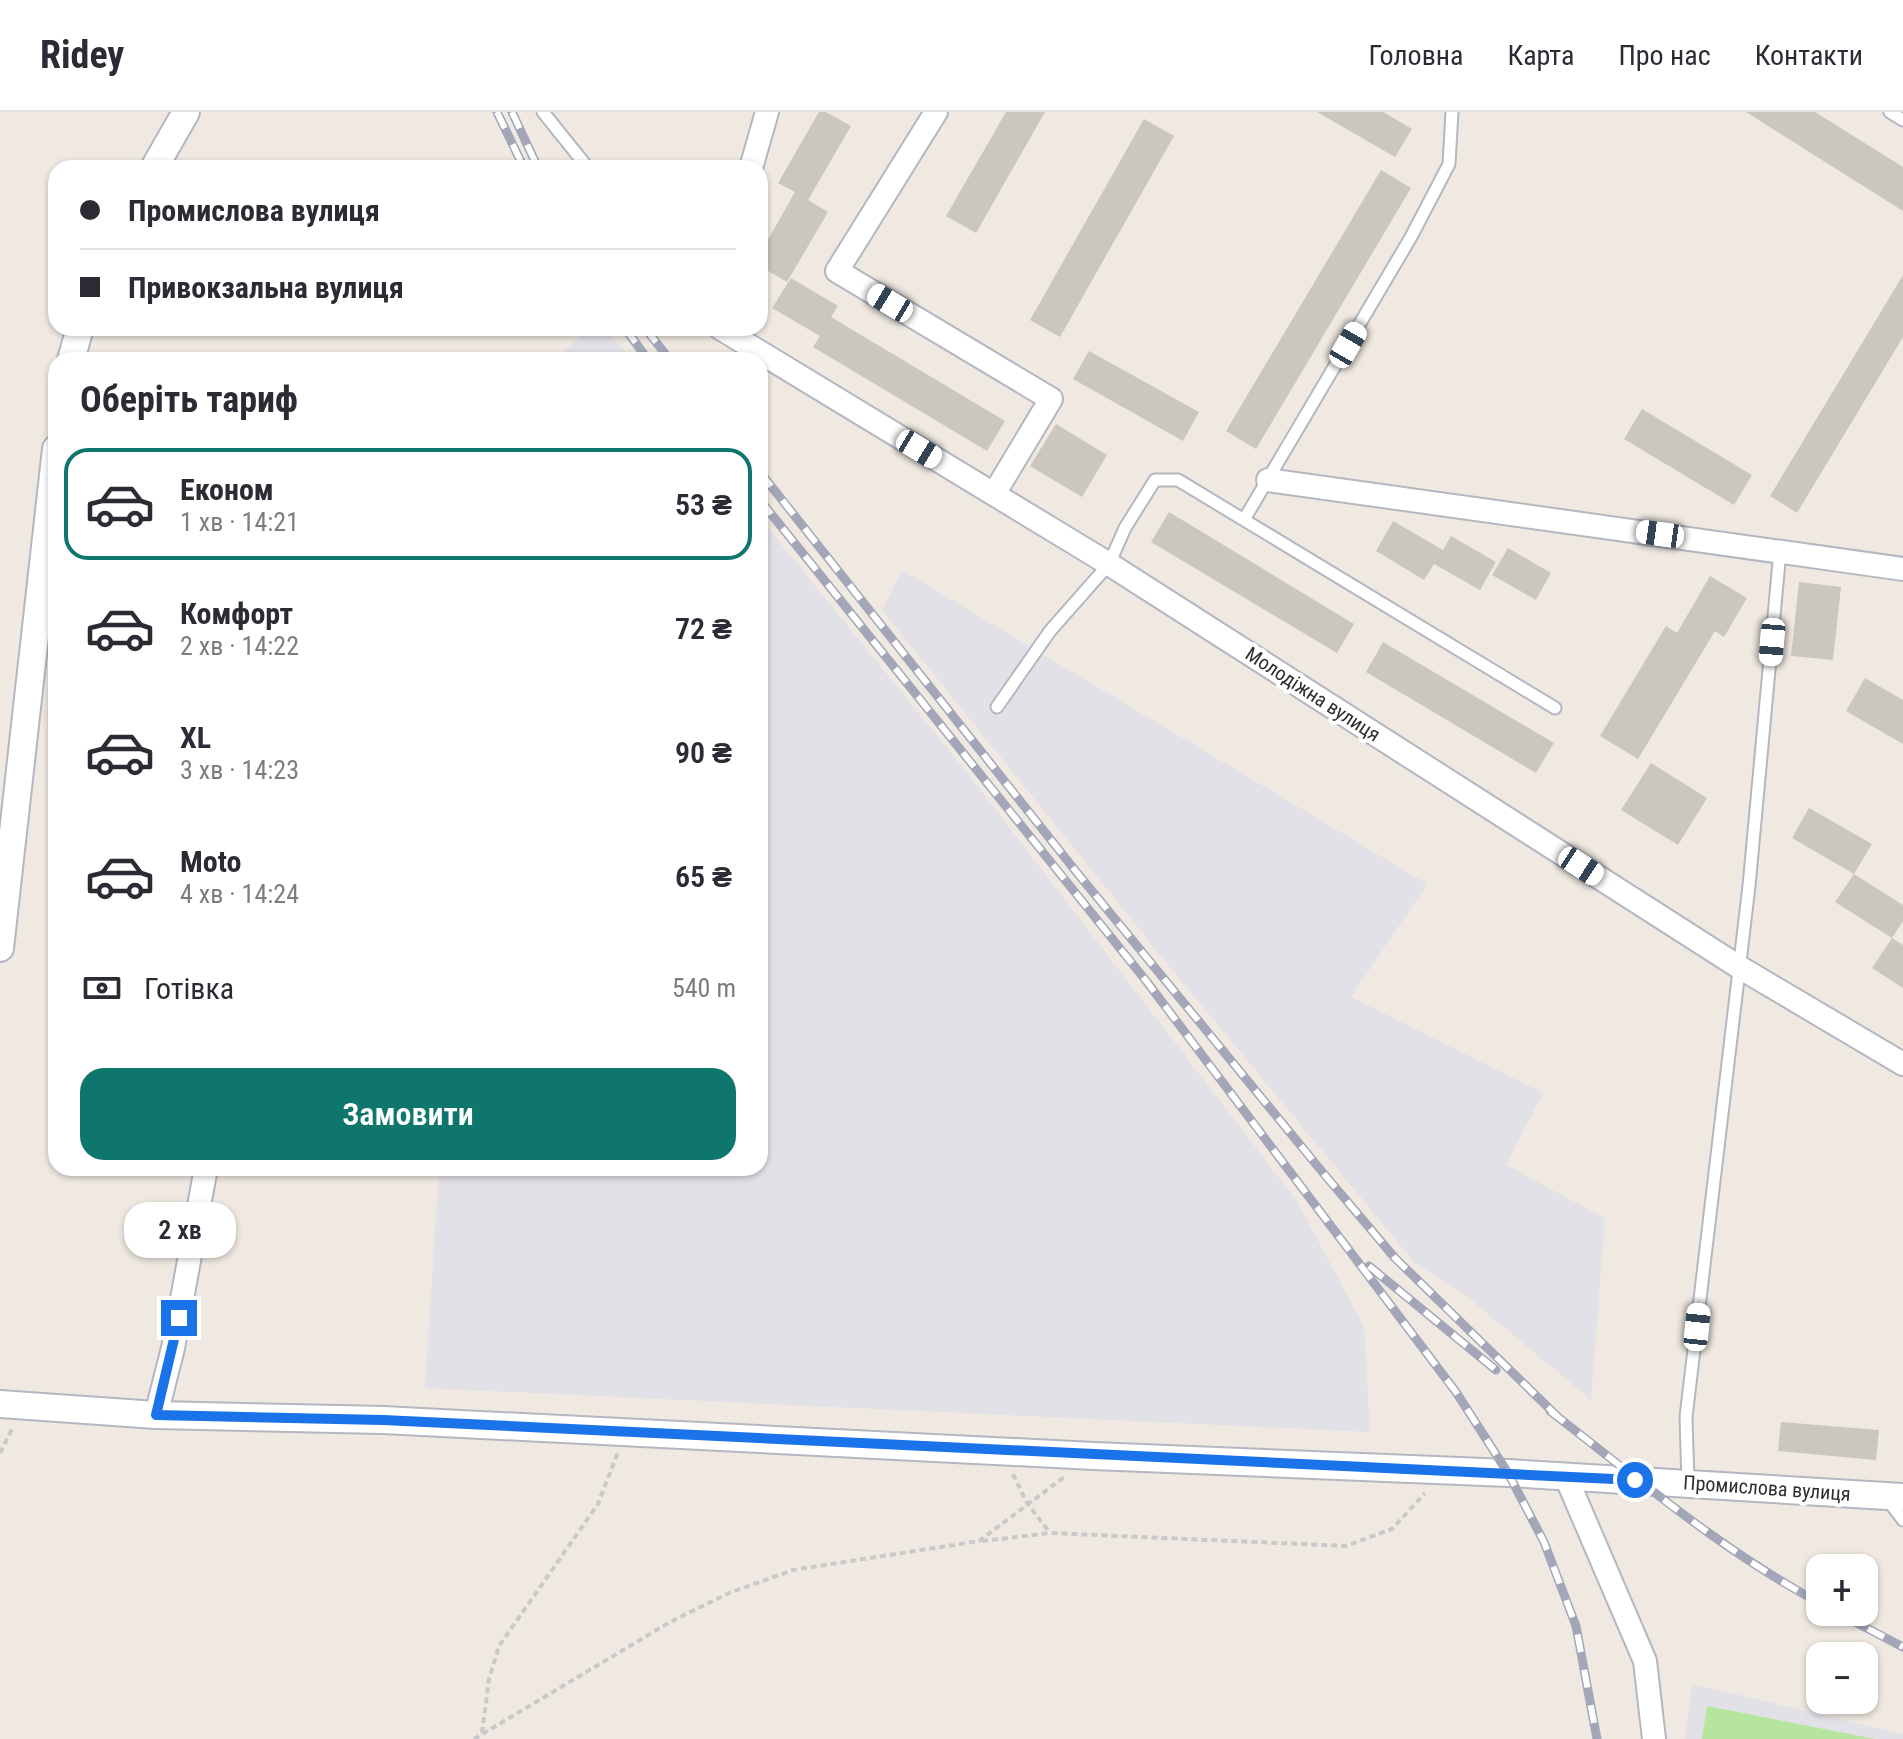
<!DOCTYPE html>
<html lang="uk">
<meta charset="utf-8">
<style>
:root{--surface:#fff;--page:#f7f7f7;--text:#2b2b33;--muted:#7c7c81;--line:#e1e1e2;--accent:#0f766e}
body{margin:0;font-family:"Roboto Condensed",sans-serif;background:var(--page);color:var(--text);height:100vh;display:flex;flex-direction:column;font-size:30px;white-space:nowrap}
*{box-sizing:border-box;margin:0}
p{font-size:26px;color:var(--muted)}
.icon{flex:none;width:44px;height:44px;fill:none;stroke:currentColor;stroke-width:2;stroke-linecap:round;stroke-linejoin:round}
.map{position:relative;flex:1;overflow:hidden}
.side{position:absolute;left:48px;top:240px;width:720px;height:824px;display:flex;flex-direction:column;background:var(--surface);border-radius:24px;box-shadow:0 2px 6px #0004}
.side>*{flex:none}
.guide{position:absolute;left:48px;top:48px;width:720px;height:176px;border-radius:24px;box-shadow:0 2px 6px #0004;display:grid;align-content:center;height:176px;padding:0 32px;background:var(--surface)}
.controls{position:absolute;left:1806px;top:1442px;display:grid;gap:16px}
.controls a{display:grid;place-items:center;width:72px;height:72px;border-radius:16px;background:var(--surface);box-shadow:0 2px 6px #0004;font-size:40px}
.end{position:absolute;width:36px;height:36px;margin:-18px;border:10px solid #1a73e8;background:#fff;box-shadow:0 0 0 4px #fff}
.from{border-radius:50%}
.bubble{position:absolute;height:56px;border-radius:24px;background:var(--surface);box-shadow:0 2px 6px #0004;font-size:26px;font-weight:600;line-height:56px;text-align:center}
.car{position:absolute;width:24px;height:48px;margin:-24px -12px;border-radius:10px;box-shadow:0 0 6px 2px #0007;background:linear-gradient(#fff 24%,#345 0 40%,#fff 0 76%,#345 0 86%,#fff 0)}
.guide b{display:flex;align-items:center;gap:28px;height:76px;font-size:30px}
.guide b+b{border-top:2px solid var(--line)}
.guide i{width:20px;height:20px;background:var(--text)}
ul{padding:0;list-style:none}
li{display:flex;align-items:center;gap:24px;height:112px;margin:0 16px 12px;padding:0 16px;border:4px solid transparent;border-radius:24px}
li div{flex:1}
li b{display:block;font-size:30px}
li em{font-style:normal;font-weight:600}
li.on{border-color:var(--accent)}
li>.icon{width:72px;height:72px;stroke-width:1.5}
h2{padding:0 32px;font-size:36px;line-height:96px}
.pay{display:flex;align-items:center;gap:20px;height:88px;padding:0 32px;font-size:30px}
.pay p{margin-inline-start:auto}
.button{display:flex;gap:16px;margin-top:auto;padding:16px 32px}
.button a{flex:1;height:92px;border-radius:24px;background:var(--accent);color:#fff;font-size:32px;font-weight:600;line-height:92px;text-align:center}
header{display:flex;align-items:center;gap:48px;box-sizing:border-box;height:112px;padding:0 40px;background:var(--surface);border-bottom:2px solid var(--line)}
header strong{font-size:38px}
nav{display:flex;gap:44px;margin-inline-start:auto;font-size:28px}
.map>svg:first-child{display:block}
.industrial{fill:#e3e1e8}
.green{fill:#b6e59e}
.building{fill:#cbc7bf}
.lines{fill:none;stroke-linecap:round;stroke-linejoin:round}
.service-casing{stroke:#b4b7c1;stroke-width:15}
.minor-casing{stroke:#b4b7c1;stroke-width:26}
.tertiary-casing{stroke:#b4b7c1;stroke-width:30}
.path{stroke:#c9c9c9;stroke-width:4;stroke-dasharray:6 4;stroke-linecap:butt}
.service{stroke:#fff;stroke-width:11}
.minor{stroke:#fff;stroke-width:22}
.tertiary{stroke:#fff;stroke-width:26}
.rail-casing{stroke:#a3a6b8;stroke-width:9}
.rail{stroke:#fff;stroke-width:6;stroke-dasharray:18;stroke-linecap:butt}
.route{stroke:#1a73e8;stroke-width:10}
.labels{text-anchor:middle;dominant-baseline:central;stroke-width:8;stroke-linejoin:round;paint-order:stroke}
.street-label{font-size:20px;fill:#2e2e2e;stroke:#fff}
</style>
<header>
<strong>Ridey</strong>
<nav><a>Головна</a><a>Карта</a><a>Про нас</a><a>Контакти</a></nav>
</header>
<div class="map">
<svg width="1903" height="1627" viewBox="0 0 1903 1627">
<rect width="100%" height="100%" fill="#efe9e1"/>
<!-- industrial -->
<path class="industrial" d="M589 216H605L631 248H555Z
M760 406 965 658 1297 1089 1364 1215 1370 1320 425 1276 439 1056H760Z
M902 458 1427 772 1351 885 1543 981 1506 1053 1605 1106 1591 1288 1463 1181 1416 1152 1173 859 882 498Z
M1692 1572 1903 1622V1627H1685Z"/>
<!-- green -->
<path class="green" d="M1707 1594 1875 1627H1702Z"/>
<!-- building -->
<path class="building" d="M819 0H826L851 14 808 88 828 100 787 170 760 154V142L795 80 778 71Z
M1006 0H1045L976 121 946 104Z
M1317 0H1383L1412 17 1395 45Z
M1746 0H1815L1903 55V99Z
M1144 7 1174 24 1060 225 1030 208Z
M1381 58 1411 76 1256 337 1226 319Z
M1903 163V225L1797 401 1770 384Z
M791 166 838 194 831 205 1005 309 987 339 813 235 820 224 772 196Z
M1089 239 1199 300 1183 329 1073 267Z
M1642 297 1752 363 1734 393 1624 327Z
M1056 312 1107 343 1082 385 1030 354Z
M1169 400 1354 512 1337 541 1151 430Z
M1393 409 1443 438 1451 424 1496 450 1480 478 1434 452 1424 468 1376 439Z
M1508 436 1551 461 1536 488 1492 463Z
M1710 464 1747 486 1724 525 1715 519 1638 647 1600 624 1666 514 1677 521Z
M1799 470 1841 475 1833 548 1791 544Z
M1383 530 1554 631 1536 661 1366 560Z
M1865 566 1903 588V632L1846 599Z
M1651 651 1707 686 1678 733 1621 698Z
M1809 696 1872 732 1854 762 1792 726Z
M1854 762 1903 793V809L1892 826 1835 790Z
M1892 826 1903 833V876L1872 856Z
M1781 1310 1879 1318 1876 1348 1778 1339Z"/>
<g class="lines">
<defs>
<path id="service" d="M543 0 588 56
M1890 0 1903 8
M1245 406 1411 125 1449 52 1452 0
M997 595 1050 519 1109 452 1125 416 1155 368H1178L1555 596
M1688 1371 1686 1305 1749 774 1780 439
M1887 1387 1903 1408"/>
<path id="minor" d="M936 0 837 159 1051 287 994 382
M751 56 767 0
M720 216 1109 452 1739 855 1903 952
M1268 368 1903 457
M156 1303 173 1236 206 1056
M1566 1365 1645 1549 1654 1627"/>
<path id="tertiary" d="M154 56 186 0
M71 248 80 216
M0 836 56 337
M0 1292 156 1303 383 1308 1094 1344 1508 1361 1903 1385"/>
</defs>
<!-- service casing -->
<use href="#service" class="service-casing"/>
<!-- minor casing -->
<use href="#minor" class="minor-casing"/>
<!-- tertiary casing -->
<use href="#tertiary" class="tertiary-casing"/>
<!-- path -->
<path class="path" d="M0 1341 13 1315
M1013 1362 1027 1391 1050 1421
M982 1429 1050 1421 1346 1434 1392 1417 1425 1381
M482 1621 489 1567 499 1534 598 1392 618 1340
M474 1627 670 1510 729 1481 793 1458 979 1429 1064 1365"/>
<!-- service -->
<use href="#service" class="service"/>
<!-- minor -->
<use href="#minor" class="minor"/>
<!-- tertiary -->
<use href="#tertiary" class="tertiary"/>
<defs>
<path id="rail" d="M497 0 524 56
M512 0 538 56
M625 216 648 248
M645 216 670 248
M760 360 1074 757 1324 1062 1395 1146 1559 1306
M760 388 1147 870 1456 1280 1508 1361 1544 1430 1576 1514 1597 1627
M1369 1154 1496 1258
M1550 1299C1637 1366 1722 1439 1820 1491
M1836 1500 1903 1535"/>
</defs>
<!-- rail casing -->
<use href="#rail" class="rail-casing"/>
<!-- rail -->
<use href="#rail" class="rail"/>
</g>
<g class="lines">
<!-- route -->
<path class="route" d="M179 1206 156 1303 383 1308 1635 1368"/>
</g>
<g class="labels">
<!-- street labels -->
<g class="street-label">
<text transform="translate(1313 582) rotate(33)">Молодіжна вулиця</text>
<text transform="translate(1767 1376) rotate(4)">Промислова вулиця</text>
</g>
</g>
</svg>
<div class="controls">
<a>+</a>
<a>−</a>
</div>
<i class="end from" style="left:1635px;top:1368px"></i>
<i class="end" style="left:179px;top:1206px"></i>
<div class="bubble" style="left:124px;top:1090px;width:112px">2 хв</div>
<i class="car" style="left:890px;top:191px;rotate:301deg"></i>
<i class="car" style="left:1348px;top:233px;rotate:30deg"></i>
<i class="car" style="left:919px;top:337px;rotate:121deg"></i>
<i class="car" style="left:1660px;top:422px;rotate:278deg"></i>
<i class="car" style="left:1772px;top:530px;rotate:185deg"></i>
<i class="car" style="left:1581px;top:754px;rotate:123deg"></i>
<i class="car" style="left:1697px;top:1215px;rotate:6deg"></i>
<div class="guide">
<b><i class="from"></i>Промислова вулиця</b>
<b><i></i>Привокзальна вулиця</b>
</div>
<section class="side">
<h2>Оберіть тариф</h2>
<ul>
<li class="on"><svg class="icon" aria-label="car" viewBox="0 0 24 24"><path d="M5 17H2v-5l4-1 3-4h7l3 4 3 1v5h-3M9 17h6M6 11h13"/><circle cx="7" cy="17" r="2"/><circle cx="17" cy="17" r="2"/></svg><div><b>Економ</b><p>1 хв · 14:21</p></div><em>53 ₴</em></li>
<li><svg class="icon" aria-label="car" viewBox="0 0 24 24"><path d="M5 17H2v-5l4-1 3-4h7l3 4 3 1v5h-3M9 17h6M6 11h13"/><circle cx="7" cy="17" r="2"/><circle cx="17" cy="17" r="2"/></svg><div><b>Комфорт</b><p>2 хв · 14:22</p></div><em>72 ₴</em></li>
<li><svg class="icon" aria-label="car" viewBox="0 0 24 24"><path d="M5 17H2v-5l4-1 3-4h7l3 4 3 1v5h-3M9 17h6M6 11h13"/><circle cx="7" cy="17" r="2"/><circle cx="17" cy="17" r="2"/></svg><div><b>XL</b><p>3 хв · 14:23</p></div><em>90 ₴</em></li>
<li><svg class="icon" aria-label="car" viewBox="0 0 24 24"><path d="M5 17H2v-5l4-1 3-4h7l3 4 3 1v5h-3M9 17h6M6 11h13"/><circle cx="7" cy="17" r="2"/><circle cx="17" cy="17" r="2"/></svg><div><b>Moto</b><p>4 хв · 14:24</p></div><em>65 ₴</em></li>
</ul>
<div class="pay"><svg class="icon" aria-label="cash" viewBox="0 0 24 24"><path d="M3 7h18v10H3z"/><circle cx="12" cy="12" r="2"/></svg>Готівка<p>540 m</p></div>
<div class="button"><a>Замовити</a></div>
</section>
</div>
